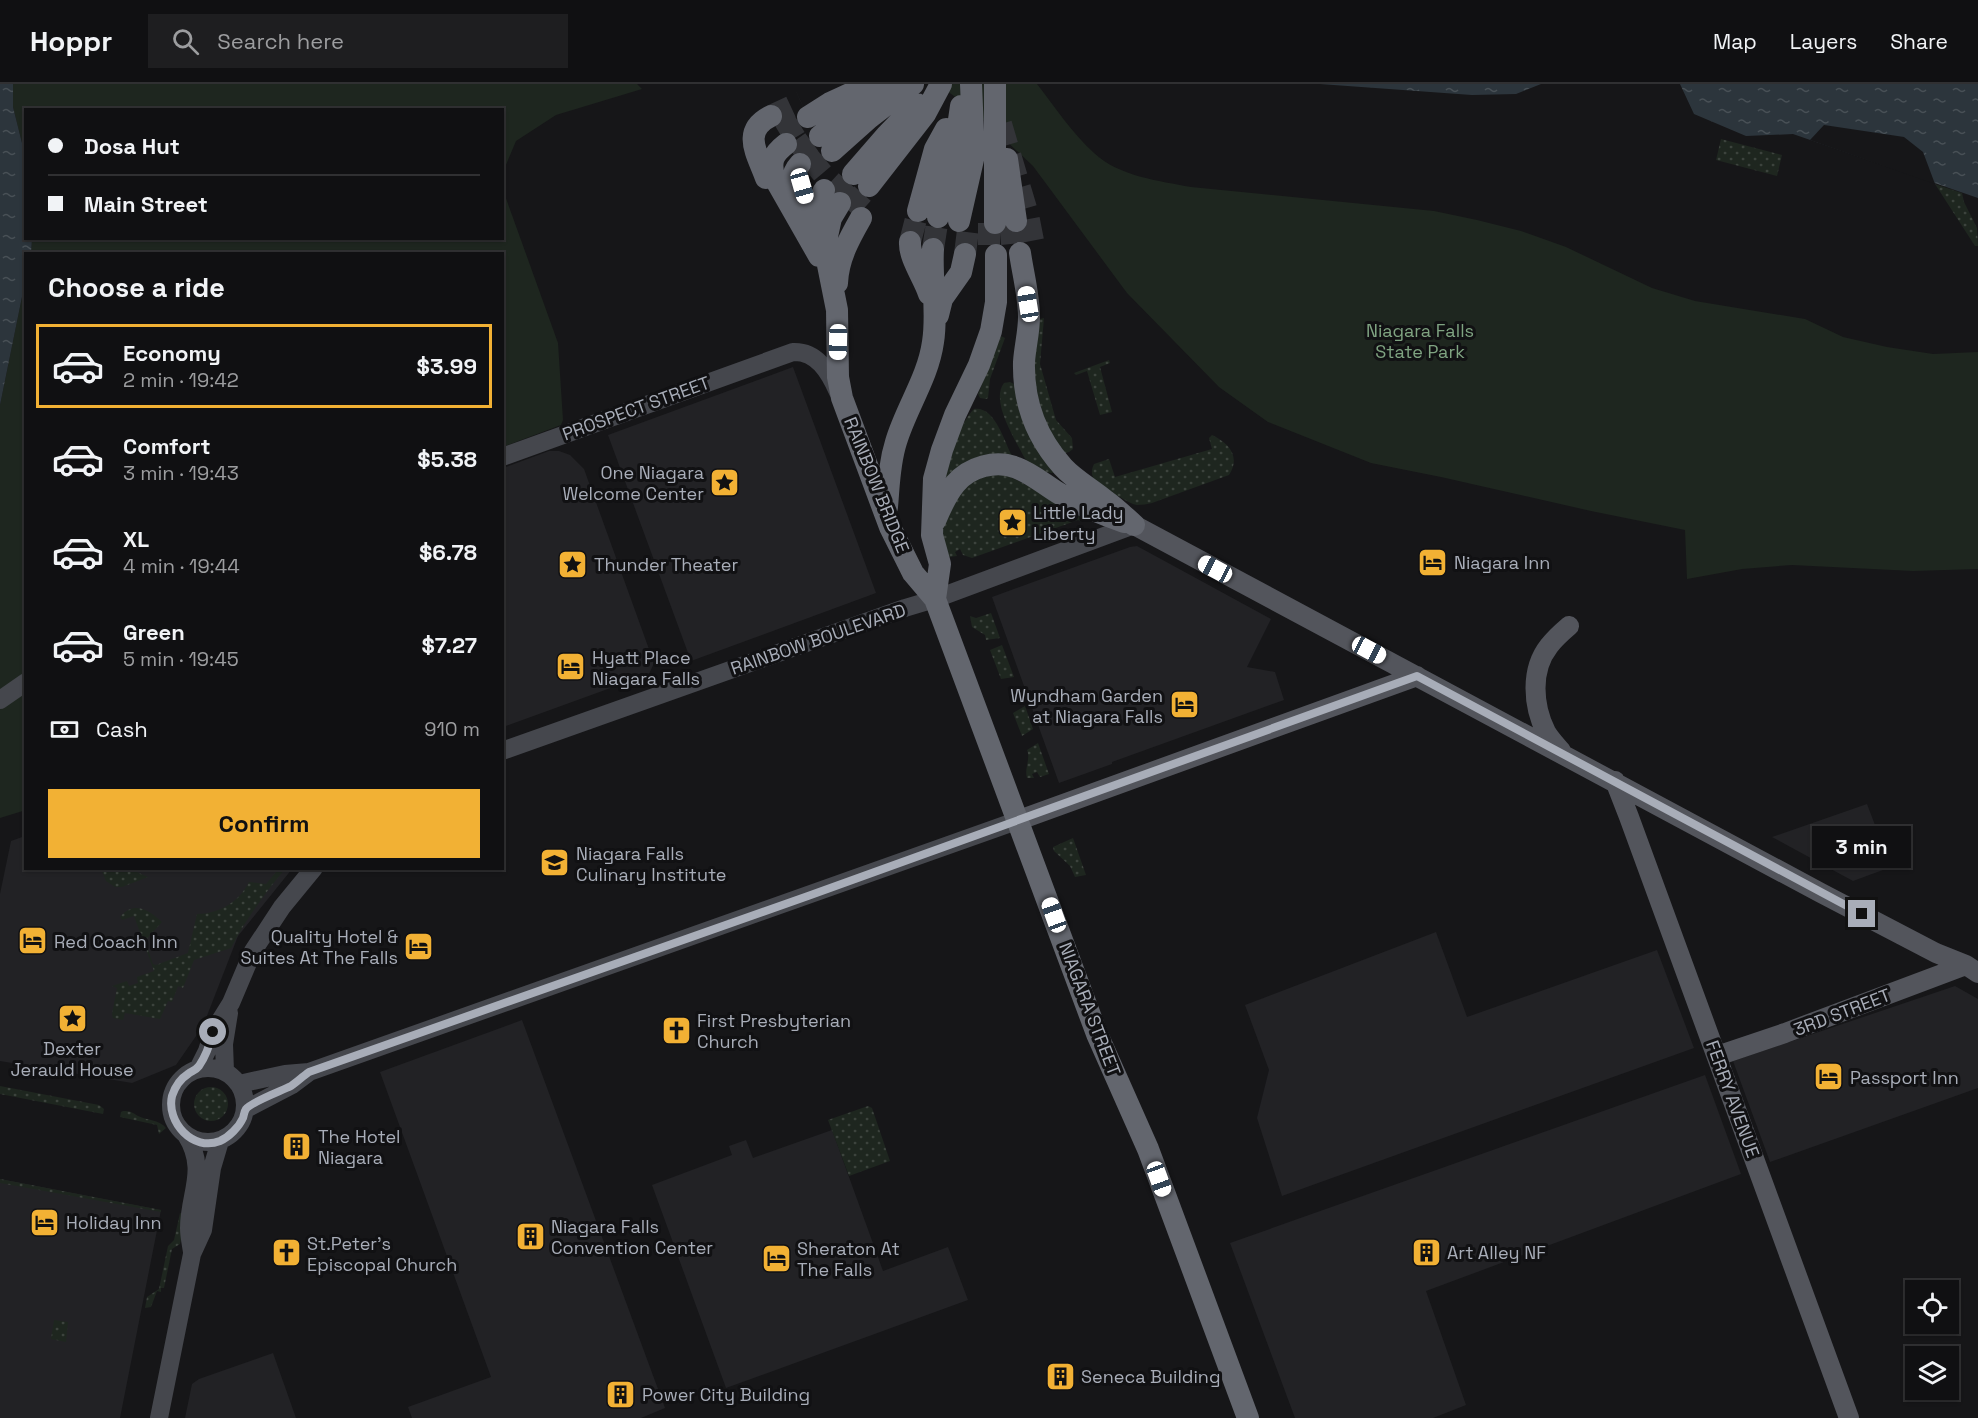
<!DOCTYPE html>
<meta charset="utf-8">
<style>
:root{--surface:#101012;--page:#1e1e20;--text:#f1f3f6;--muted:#9c9d9f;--line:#303032;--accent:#f2b134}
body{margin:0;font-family:"Space Grotesk",sans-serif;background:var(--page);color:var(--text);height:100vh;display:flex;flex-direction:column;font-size:22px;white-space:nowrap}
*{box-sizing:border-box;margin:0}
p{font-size:20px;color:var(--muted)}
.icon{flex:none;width:33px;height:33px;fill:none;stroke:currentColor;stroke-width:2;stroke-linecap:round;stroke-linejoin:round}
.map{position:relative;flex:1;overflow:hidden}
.drawer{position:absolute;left:24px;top:168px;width:480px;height:618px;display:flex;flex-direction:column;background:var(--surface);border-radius:0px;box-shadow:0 2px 4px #0004,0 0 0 2px var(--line)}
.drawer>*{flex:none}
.banner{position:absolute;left:24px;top:24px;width:480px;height:132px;border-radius:0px;box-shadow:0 2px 4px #0004,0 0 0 2px var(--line);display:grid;align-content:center;height:132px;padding:0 24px;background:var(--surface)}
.controls{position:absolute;left:1905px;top:1196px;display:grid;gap:12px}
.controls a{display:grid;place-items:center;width:54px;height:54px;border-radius:0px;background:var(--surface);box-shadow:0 2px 4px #0004,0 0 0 2px var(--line);font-size:30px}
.end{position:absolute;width:27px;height:27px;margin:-14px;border:8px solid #a8adb8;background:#111;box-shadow:0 0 0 3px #111}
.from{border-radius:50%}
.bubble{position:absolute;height:42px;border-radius:0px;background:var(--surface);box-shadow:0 2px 4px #0004,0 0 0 2px var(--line);font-size:20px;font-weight:700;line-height:42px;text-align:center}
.car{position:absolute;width:18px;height:36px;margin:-18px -9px;border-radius:8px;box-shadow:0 0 4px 2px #0007;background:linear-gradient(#fff 24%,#345 0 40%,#fff 0 76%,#345 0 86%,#fff 0)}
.banner b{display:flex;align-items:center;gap:21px;height:57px;font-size:22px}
.banner b+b{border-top:2px solid var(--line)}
.banner i{width:15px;height:15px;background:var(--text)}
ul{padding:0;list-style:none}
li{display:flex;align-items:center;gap:18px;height:84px;margin:0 12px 9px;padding:0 12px;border:3px solid transparent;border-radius:0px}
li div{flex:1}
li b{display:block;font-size:22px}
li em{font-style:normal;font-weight:700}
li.active{border-color:var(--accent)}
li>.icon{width:54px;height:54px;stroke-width:1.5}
h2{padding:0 24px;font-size:27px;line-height:72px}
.pay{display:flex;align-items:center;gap:15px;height:66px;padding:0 24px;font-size:22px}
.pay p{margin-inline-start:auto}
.action{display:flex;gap:12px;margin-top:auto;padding:12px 24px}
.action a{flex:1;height:69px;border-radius:0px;background:var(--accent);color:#111;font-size:24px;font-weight:700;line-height:69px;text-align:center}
header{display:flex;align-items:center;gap:36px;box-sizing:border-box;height:84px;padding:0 30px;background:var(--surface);border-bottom:2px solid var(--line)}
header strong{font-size:28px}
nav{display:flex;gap:33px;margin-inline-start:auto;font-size:21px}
.search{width:420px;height:54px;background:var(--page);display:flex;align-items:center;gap:15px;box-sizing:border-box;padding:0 21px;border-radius:0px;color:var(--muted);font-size:22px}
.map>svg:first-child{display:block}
.built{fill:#222225}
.grass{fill:url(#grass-dots)}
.park{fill:#1e261f}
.water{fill:url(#water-ripples)}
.pier{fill:#161618}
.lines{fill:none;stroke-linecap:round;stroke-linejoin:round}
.highway-tunnel{stroke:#333438;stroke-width:22;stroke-dasharray:22 11;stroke-linecap:butt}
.secondary{stroke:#45474d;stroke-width:18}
.primary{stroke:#53555c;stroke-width:20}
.highway{stroke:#63666e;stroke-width:22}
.route{stroke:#a8adb8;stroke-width:8}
.labels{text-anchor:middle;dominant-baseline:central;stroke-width:6;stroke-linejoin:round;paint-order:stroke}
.park-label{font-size:18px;fill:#7fa381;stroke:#111113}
.street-label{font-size:18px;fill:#a8adb8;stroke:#111113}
.poi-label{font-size:18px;fill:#a8adb8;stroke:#111113;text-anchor:start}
</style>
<header>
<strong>Hoppr</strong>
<div class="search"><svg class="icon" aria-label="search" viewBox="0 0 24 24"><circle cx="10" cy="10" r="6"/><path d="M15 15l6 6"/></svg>Search here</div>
<nav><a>Map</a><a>Layers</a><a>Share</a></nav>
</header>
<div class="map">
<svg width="1978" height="1334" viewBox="0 0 1978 1334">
<defs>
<pattern id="grass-dots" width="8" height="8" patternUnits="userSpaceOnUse" patternTransform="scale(1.5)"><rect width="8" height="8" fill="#1e261f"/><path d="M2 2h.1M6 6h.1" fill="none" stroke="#3c433d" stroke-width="1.8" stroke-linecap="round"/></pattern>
<pattern id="water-ripples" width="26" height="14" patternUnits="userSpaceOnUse" patternTransform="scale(1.5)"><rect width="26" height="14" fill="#2c353c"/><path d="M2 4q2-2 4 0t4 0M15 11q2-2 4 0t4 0" fill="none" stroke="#485056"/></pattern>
</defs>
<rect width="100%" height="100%" fill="#161618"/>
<!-- built -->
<path class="built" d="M793 283 876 509 691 577 608 351Z
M549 367H559L570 371 584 385 654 579 649 590 503 643V384Z
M1137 462 1271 535 1247 583 1275 588 1284 616 1112 678V680L1059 699 992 513 1130 463Z
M1867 720 1891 783 1853 797 1772 753Z
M25 752 26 784 292 785 238 852 203 942 176 981 132 999 0 977V810L11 757Z
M1436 848 1467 933 1657 866 1694 964 1282 1112 1257 1034 1269 986 1245 921Z
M1955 902 1978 915V1004L1770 1078 1733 977Z
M522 936 665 1324 641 1334H412L408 1323 491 1293 380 988Z
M1705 991 1741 1090 1426 1207 1466 1321 1433 1334H1295L1230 1159Z
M832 1046 883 1187 948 1163 968 1216 726 1304 652 1101 732 1071 729 1062 746 1056 753 1074Z
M0 1095 161 1126 120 1334H0Z
M273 1269 296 1334H185L192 1300 199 1295Z"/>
<!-- grass -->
<path class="grass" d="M1721 55 1782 71 1777 92 1716 76Z
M1935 100 1962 109 1964 118 1977 144 1978 162H1975Z
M1044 234 1040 280 1056 336 1072 354 1073 365 1069 368 1065 369 1045 342 1032 287 1040 235Z
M1001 252 1005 254 990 295 988 314 986 315 980 314 978 310Z
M1109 276 1110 279 1100 283 1112 328 1100 331 1087 287 1076 291 1074 289Z
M1010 298 1014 300 1055 389C1045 390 1029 381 1024 373 1015 355 990 317 1004 299Z
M974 325C995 322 1004 357 1012 372L948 400C947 397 946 394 945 391 945 378 964 333 974 325Z
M1212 351C1229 359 1241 373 1229 391L1152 419C1147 420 1142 421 1137 421 1131 420 1125 416 1120 413 1107 407 1085 398 1094 380L1109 375 1115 393 1212 365 1209 354Z
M999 387 1085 431 1086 437 1082 438 1078 436 972 474 963 471 960 465 955 468 957 472 949 473 940 446 962 402Z
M991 529 1000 554 986 556 985 551 972 543 970 532 976 534Z
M1002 561 1014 593 1001 595 990 566Z
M1025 622 1033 645 1022 652 1013 629Z
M1038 659 1049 690 1040 693 1037 688 1032 690 1034 694H1027C1024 684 1031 675 1027 666Z
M1073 754 1086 791 1075 793 1070 782 1054 767 1053 763Z
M101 785H130L148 793 122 803H115L106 797Z
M276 785H285C265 809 246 835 231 864L194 876 183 904 178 902 172 918 168 917 160 935 125 929 123 936 113 934 112 930 117 904 112 902 127 897 129 902 138 899 137 893 154 887 134 832 122 836 120 833C134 816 149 826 162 838L145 857 153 880 156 881 188 869 197 830C219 830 239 818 249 798L266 800 277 787Z
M0 1002 99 1021 104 1025 103 1030 0 1010Z
M194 1020a17 17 0 1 1 34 0a17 17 0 1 1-34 0Z
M868 1022 872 1024 890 1077 849 1092 828 1036Z
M123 1027C130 1027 132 1028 138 1032 148 1037 158 1035 166 1044L159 1050 157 1041 120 1033 121 1028Z
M0 1095 161 1126V1128L0 1099Z
M180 1129 186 1132 180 1160 172 1165 164 1204H161V1208L157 1207 151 1223 145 1224 147 1213 159 1205 168 1162 174 1156Z
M54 1236 68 1238 66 1258 51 1255Z"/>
<!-- park -->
<path class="park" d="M13 0H637L642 5 556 31 516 57 503 88 502 26H26L25 71 13 23Z
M937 0H1037C1055 23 1072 49 1094 69 1118 92 1159 97 1191 103L1434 127 1477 136 1521 147 1566 163 1652 204 1695 217 1805 235 1843 253 1887 263 1933 270 1978 268V485L1913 487 1792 481 1742 485 1687 495 1685 446 1591 427 1441 393 1371 379 1268 338 1219 303 1127 209 1033 82 971 24Z
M503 106 558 259 563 336 561 341 503 363 502 170H31L32 154H502Z
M25 198 26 726 0 734V321Z"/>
<!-- water -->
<path class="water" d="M0 0H13V23L25 71 26 154 32 155 31 169 26 170 25 198 0 321Z
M1320 0H1541L1516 10 1472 11Z
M1680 0H1978V114L1793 50 1746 52 1694 30Z"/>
<!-- pier -->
<path class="pier" d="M1824 41 1904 53 1923 68 1935 100 1810 56Z"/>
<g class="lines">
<!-- highway-tunnel -->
<path class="highway-tunnel" d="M771 32 801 18
M1001 40 1028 131 1035 167
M780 50 808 33
M794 71 820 52
M807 88 832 67
M832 113 853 90
M848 126 869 102
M1010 138 1013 170
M989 139V171
M910 158 918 127
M933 165 938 133
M965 170 969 138"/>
<!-- secondary -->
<path class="secondary" d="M502 373 793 268C817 267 829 288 838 308
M0 616 26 598
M502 667 905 524 935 515 1134 441
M171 1021a37 37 0 1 1 74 0a37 37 0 1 1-74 0Z
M198 985 207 967 213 948 231 919 253 867 282 823 314 784
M225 987 224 960 229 929
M239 1000 285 990 309 988 1019 736
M246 1025 292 1001 308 989
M186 1051C208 1086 189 1109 189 1144 189 1152 191 1161 192 1168
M159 1334 192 1170 203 1146 212 1084 220 1057"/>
<!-- primary -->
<path class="primary" d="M1134 441 1821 809 1936 869 1966 881 1978 889
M1561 667C1556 661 1550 655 1546 648 1533 622 1530 586 1549 562 1555 554 1562 548 1569 542
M1615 697 1629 733 1849 1334
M1019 736 1417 592
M1717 972 1785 949 1966 881"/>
<!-- highway -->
<path class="highway" d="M995 0V139
M808 33 830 19 867 2
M820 52 856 21 889 6
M786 60C773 70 770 77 774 93L819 172
M832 67 869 34 913 0
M1007 75 1016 137
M800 80C787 94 795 106 801 122
M853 90 886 52 917 20
M766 94C757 69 741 47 771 32
M869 102 925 30 941 0
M824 106 818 121V131L837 226 838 293 842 314 890 443 913 489 935 515 1097 950 1148 1065 1248 1334
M918 127 935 65 946 45
M938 133 954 70 961 22
M959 137 974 71 971 0
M826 157 831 134 840 119
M910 158C909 174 924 194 929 210
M1020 169C1023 190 1029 212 1029 233 1029 248 1025 263 1024 278 1023 318 1037 354 1063 383 1076 397 1092 405 1106 417 1116 424 1125 433 1134 441
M837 199C838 175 849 155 861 134
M938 231 942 215 961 188 965 170
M887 423C889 401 889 380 896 358 906 324 928 294 933 258 938 227 931 196 933 165
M935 437C940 425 946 411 955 400 969 383 996 375 1017 384 1033 390 1046 402 1060 410 1081 422 1102 430 1124 438
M935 515 940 480 932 451 934 395 942 366 955 331 979 281 991 247 996 218V171"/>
</g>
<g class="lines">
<!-- route -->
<path class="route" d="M213 948C210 960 206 972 199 982 196 986 192 987 188 990 180 995 175 1003 172 1012 166 1038 193 1068 220 1057 229 1053 239 1043 243 1034 244 1031 244 1028 246 1025 251 1018 281 1007 291 1002 297 998 303 992 309 988L808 812 1417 592 1862 830"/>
</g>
<!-- icons -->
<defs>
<symbol id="sight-square" viewBox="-11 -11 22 22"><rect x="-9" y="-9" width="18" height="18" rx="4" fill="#f2b134" stroke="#111113"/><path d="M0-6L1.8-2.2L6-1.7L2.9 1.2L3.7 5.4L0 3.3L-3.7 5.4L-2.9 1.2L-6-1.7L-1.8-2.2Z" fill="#111"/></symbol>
<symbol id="hotel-square" viewBox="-11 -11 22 22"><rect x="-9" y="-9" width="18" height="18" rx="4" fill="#f2b134" stroke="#111113"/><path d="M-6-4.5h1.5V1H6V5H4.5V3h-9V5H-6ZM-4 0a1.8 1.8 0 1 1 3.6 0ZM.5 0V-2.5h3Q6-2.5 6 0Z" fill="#111"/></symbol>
<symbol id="school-square" viewBox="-11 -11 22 22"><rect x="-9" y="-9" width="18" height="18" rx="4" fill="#f2b134" stroke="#111113"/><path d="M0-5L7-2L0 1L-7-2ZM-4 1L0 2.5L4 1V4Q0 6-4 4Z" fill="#111"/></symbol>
<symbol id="church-square" viewBox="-11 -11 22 22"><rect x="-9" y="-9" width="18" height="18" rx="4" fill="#f2b134" stroke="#111113"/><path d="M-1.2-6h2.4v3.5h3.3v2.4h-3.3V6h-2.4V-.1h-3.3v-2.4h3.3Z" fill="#111"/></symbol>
<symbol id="building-square" viewBox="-11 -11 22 22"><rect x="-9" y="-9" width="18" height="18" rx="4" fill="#f2b134" stroke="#111113"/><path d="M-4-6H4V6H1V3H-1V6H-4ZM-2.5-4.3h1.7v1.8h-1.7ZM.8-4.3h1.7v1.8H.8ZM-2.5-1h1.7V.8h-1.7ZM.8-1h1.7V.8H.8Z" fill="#111"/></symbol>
</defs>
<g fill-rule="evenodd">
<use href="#sight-square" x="708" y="382" width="33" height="33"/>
<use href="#sight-square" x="996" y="422" width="33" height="33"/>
<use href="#hotel-square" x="1416" y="462" width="33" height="33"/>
<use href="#sight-square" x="556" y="464" width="33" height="33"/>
<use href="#hotel-square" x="554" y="566" width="33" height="33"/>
<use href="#hotel-square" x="1168" y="604" width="33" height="33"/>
<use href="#school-square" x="538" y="762" width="33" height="33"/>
<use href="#hotel-square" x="16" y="840" width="33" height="33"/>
<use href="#hotel-square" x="402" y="846" width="33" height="33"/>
<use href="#sight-square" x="56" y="918" width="33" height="33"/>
<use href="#church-square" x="660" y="930" width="33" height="33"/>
<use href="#hotel-square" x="1812" y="976" width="33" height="33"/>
<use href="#building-square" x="280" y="1046" width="33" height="33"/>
<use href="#hotel-square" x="28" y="1122" width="33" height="33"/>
<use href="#building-square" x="514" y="1136" width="33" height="33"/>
<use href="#building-square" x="1410" y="1152" width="33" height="33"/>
<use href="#church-square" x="270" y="1152" width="33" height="33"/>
<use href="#hotel-square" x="760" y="1158" width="33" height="33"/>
<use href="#building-square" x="1044" y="1276" width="33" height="33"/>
<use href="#building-square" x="604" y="1294" width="33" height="33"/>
</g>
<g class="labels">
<!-- park labels -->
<g class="park-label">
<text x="1420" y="246">Niagara Falls<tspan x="1420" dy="21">State Park</tspan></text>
</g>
<!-- street labels -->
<g class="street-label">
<text transform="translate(636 324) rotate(-20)">PROSPECT STREET</text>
<text transform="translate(877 401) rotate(68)">RAINBOW BRIDGE</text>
<text transform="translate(818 555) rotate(-19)">RAINBOW BOULEVARD</text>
<text transform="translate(1090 925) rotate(69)">NIAGARA STREET</text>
<text transform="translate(1842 928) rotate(-21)">3RD STREET</text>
<text transform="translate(1733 1015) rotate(70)">FERRY AVENUE</text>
</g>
<!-- poi labels -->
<g class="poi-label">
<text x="704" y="388" text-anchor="end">One Niagara<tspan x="704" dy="21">Welcome Center</tspan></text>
<text x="1033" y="428">Little Lady<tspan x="1033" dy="21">Liberty</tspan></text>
<text x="1454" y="478">Niagara Inn</text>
<text x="594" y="480">Thunder Theater</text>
<text x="592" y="573">Hyatt Place<tspan x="592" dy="21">Niagara Falls</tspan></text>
<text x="1163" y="611" text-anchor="end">Wyndham Garden<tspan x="1163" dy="21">at Niagara Falls</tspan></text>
<text x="576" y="769">Niagara Falls<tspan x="576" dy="21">Culinary Institute</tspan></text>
<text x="398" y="852" text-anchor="end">Quality Hotel &amp;<tspan x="398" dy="21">Suites At The Falls</tspan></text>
<text x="54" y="857">Red Coach Inn</text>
<text x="697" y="936">First Presbyterian<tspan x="697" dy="21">Church</tspan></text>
<text x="72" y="964" text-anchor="middle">Dexter<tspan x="72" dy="21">Jerauld House</tspan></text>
<text x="1850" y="993">Passport Inn</text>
<text x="318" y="1052">The Hotel<tspan x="318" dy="21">Niagara</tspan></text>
<text x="66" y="1138">Holiday Inn</text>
<text x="551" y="1142">Niagara Falls<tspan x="551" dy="21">Convention Center</tspan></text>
<text x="307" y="1159">St.Peter's<tspan x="307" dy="21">Episcopal Church</tspan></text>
<text x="797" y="1164">Sheraton At<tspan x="797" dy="21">The Falls</tspan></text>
<text x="1447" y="1168">Art Alley NF</text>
<text x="1081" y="1292">Seneca Building</text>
<text x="642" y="1310">Power City Building</text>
</g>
</g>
</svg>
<div class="controls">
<a><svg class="icon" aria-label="locate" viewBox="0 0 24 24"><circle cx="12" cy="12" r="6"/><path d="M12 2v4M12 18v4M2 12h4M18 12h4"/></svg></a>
<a><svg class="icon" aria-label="layers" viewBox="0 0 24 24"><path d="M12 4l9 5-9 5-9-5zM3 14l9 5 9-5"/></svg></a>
</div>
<i class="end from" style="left:213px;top:948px"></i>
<i class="end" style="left:1862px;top:830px"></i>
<div class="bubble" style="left:1812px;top:742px;width:99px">3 min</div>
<i class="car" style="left:802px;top:102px;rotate:164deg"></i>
<i class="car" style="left:1028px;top:220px;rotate:351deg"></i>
<i class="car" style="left:838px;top:258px;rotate:181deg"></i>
<i class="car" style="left:1215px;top:485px;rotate:298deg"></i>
<i class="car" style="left:1369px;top:566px;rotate:118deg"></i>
<i class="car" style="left:1054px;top:831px;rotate:340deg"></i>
<i class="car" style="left:1159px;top:1095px;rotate:160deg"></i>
<div class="banner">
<b><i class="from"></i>Dosa Hut</b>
<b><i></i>Main Street</b>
</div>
<section class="drawer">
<h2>Choose a ride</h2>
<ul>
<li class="active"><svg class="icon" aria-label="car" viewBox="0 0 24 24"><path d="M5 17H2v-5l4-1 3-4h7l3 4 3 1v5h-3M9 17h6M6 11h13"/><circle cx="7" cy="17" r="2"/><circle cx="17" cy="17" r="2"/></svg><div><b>Economy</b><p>2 min · 19:42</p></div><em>$3.99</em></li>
<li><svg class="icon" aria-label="car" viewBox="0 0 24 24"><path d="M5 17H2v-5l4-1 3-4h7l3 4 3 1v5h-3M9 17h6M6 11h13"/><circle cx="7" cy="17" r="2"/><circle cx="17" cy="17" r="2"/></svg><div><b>Comfort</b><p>3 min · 19:43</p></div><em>$5.38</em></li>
<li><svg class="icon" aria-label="car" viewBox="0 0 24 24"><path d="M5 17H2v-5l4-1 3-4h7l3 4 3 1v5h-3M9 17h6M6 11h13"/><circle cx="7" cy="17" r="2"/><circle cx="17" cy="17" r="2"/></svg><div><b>XL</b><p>4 min · 19:44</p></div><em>$6.78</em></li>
<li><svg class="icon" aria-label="car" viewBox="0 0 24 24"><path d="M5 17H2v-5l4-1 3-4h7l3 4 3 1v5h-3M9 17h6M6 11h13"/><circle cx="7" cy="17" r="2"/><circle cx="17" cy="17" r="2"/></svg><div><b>Green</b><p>5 min · 19:45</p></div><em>$7.27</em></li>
</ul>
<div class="pay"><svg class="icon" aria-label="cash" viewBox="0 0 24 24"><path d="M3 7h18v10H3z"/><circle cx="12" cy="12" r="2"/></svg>Cash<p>910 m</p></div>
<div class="action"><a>Confirm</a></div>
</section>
</div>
